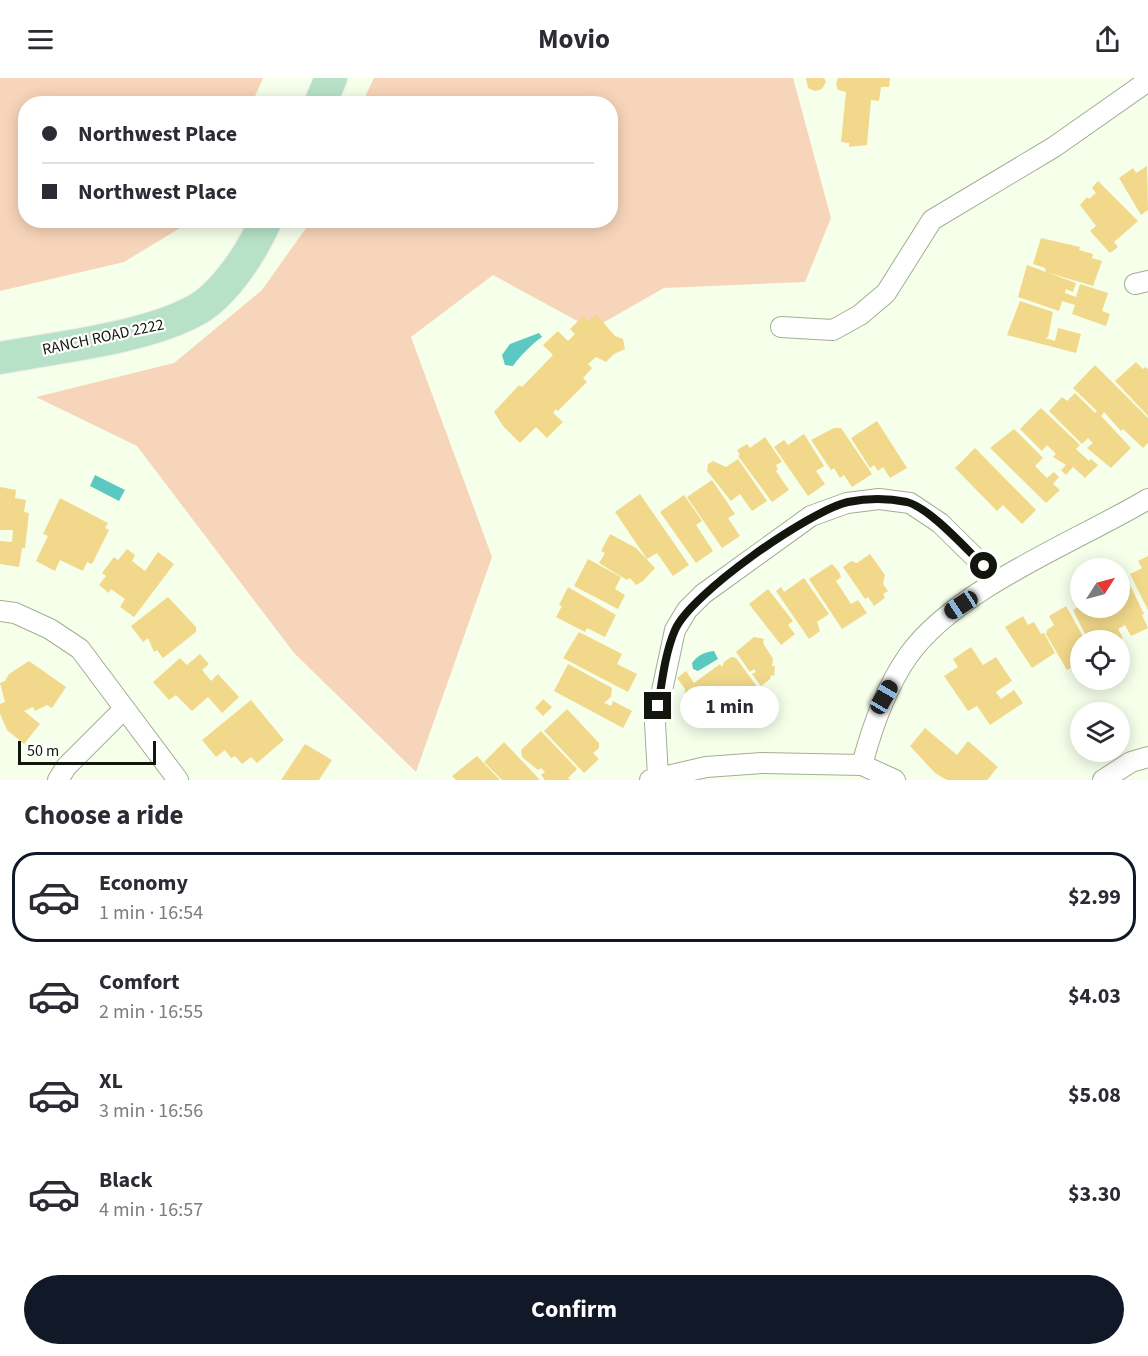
<!DOCTYPE html>
<meta charset="utf-8">
<style>
:root{--surface:#fff;--page:#f2f2f3;--text:#2b2b33;--muted:#7c7c81;--line:#e1e1e2;--accent:#111827}
body{margin:0;font-family:"Source Sans 3",sans-serif;background:var(--page);color:var(--text);height:100vh;display:flex;flex-direction:column;font-size:22px;white-space:nowrap}
*{box-sizing:border-box;margin:0}
p{font-size:20px;color:var(--muted)}
.icon{flex:none;width:33px;height:33px;fill:none;stroke:currentColor;stroke-width:2;stroke-linecap:round;stroke-linejoin:round}
.map{position:relative;height:702px;overflow:hidden}
.details{display:flex;flex-direction:column;background:var(--surface);flex:1}
.details>*{flex:none}
.top-card{position:absolute;left:18px;top:18px;width:600px;height:132px;border-radius:24px;box-shadow:0 3px 15px #0003;display:grid;align-content:center;height:132px;padding:0 24px;background:var(--surface)}
.needle{width:39px;rotate:54deg}
.fabs{position:absolute;left:1070px;top:480px;display:grid;gap:12px}
.fabs a{display:grid;place-items:center;width:60px;height:60px;border-radius:50%;background:var(--surface);box-shadow:0 3px 15px #0003;font-size:30px}
.scale{position:absolute;left:18px;bottom:15px;width:138px;box-sizing:border-box;padding-left:6px;border:3px solid #13160d;border-top:0;font-size:16px;line-height:21px;white-space:nowrap;color:#13160d;-webkit-text-stroke:4px #fff;paint-order:stroke}
.end{position:absolute;width:27px;height:27px;margin:-14px;border:8px solid #13160d;background:#fff;box-shadow:0 0 0 3px #fff}
.from{border-radius:50%}
.bubble{position:absolute;height:42px;border-radius:21px;background:var(--surface);box-shadow:0 3px 15px #0003;font-size:20px;font-weight:700;line-height:42px;text-align:center}
.car{position:absolute;width:18px;height:36px;margin:-18px -9px;border-radius:8px;box-shadow:0 0 4px 2px #0007;background:linear-gradient(#222 24%,#8ab4d8 0 40%,#222 0 76%,#8ab4d8 0 86%,#222 0)}
.top-card b{display:flex;align-items:center;gap:21px;height:57px;font-size:22px}
.top-card b+b{border-top:2px solid var(--line)}
.top-card i{width:15px;height:15px;background:var(--text)}
ul{padding:0;list-style:none}
li{display:flex;align-items:center;gap:18px;height:90px;margin:0 12px 9px;padding:0 12px;border:3px solid transparent;border-radius:24px}
li div{flex:1}
li b{display:block;font-size:22px}
li em{font-style:normal;font-weight:700}
li.selected{border-color:var(--accent)}
li>.icon{width:54px;height:54px;stroke-width:1.5}
h2{padding:0 24px;font-size:27px;line-height:72px}
.action{display:flex;gap:12px;margin-top:auto;padding:12px 24px}
.action a{flex:1;height:69px;border-radius:36px;background:var(--accent);color:#fff;font-size:24px;font-weight:700;line-height:69px;text-align:center}
header{display:flex;justify-content:space-between;align-items:center;height:78px;padding:0 24px;background:var(--surface);font-size:27px;font-weight:700}
.map>svg:first-child{display:block}
.green{fill:#f7d5ba}
.water{fill:#5bc9c2}
.building{fill:#f1d88a}
.lines{fill:none;stroke-linecap:round;stroke-linejoin:round}
.street-casing{stroke:#a3ad94;stroke-width:22}
.primary-casing{stroke:#ececec;stroke-width:34}
.street{stroke:#fff;stroke-width:20}
.primary{stroke:#b8e2c8;stroke-width:32}
.route{stroke:#13160d;stroke-width:8}
.labels{text-anchor:middle;dominant-baseline:central;stroke-width:4.5;stroke-linejoin:round;paint-order:stroke}
.street-label{font-size:16px;fill:#13160d;stroke:#fff}
</style>
<header><svg class="icon" aria-label="menu" viewBox="0 0 24 24"><path d="M4 6h16M4 12h16M4 18h16"/></svg>Movio<svg class="icon" aria-label="share" viewBox="0 0 24 24"><path d="M12 15V3M7 8l5-5 5 5M5 13v7h14v-7"/></svg></header>
<div class="map">
<svg width="1148" height="702" viewBox="0 0 1148 702">
<rect width="100%" height="100%" fill="#f6ffea"/>
<!-- green -->
<path class="green" d="M0 0H263L252 25 26 26V142L186 143 180 150 124 184 0 213Z
M374 0H793L831 140 805 204 664 210 592 251 493 197 411 259 492 479 416 694 294 575 137 368 36 319 174 285 262 212 311 143 610 142V26L362 25Z"/>
<!-- water -->
<path class="water" d="M539 255 542 259C533 265 519 279 513 288L505 287 502 277 510 266Z
M95 397 125 412 119 423 90 408Z
M714 573 718 581 698 593 693 591 692 585C698 577 704 574 714 573Z"/>
<!-- building -->
<path class="building" d="M806 0H824L826 4 822 11 815 13 808 10Z
M838 0H890L889 9H881L879 23 871 22 867 67 849 69V65L841 64 846 14 838 12 836 6Z
M1147 88 1148 132 1141 137 1119 100 1133 90 1136 95Z
M1098 103 1138 143 1114 164 1118 169 1110 175 1090 153 1096 148 1080 127 1087 119 1089 121 1096 115 1092 110Z
M1041 160 1080 169 1079 172 1093 176 1092 180 1102 183 1093 208 1046 194 1045 190 1033 186Z
M1027 187 1076 205 1073 214 1066 211 1065 215 1076 219 1080 206 1108 215 1102 233 1110 236 1106 248 1072 236 1075 227 1062 223 1059 233 1018 219Z
M1020 223 1053 234 1048 259 1045 260 1055 263 1058 250 1081 256 1076 275 1007 257Z
M596 236 615 258 623 261 625 271 614 276 606 284 596 279 588 286 592 290 583 300 587 304 558 333 556 331 553 335 563 344 547 360 536 349 520 365 503 348 494 334 519 307 522 309 553 277 543 267 558 253 568 263 575 256 570 251 583 238 588 243Z
M1136 284 1143 291 1145 289 1148 291V338L1115 303Z
M1095 287 1148 340V365L1143 370 1123 351 1121 353 1104 334 1101 338 1131 370 1111 390 1087 370 1093 365 1088 360 1082 366 1049 333 1062 319 1067 323 1075 315 1095 335 1097 333 1073 310Z
M1041 330 1080 367 1076 371 1089 383 1091 381 1098 387 1085 400 1073 389 1066 397 1061 392 1066 387 1053 379 1056 376 1047 367 1042 373 1020 351Z
M877 343 907 390 890 400 883 389 878 393 874 387 870 390 851 360Z
M834 350H841L872 396 852 409 844 397 840 400 834 390 831 392 811 362Z
M1014 351 1043 380 1035 388 1047 400 1054 394 1059 399 1053 406 1060 412 1046 425 990 370Z
M804 356 824 388 816 393 825 406 808 418 774 369 784 362 788 367Z
M765 359 782 384 776 387 778 391 776 393 789 412 772 424 738 378 740 377 737 372 747 366 750 370Z
M975 370 1036 432 1022 446 1003 427 997 433 955 390Z
M738 381 767 423 752 433 740 416 731 423 707 393 708 386 713 383 726 389Z
M712 402 735 436 728 440 740 458 722 470 687 419Z
M0 409 16 412 15 420 26 422 24 434 29 435 25 470H22L19 489 0 486V463L12 464 13 452H0Z
M640 416 689 487 673 498 657 475 647 481 615 434Z
M684 417 702 443 696 447 713 473 696 485 660 434Z
M60 420 108 445 105 450 109 452 92 486 87 484 83 493 60 482 55 493 36 483 48 458 43 456Z
M610 456 636 470 655 490 643 503 636 507 630 500 627 502 599 485 605 475 601 473Z
M127 471 135 477 132 483 145 493 158 474 174 486 134 539 120 529 125 521 111 511 109 515 99 507 106 498 102 495 114 479 118 482Z
M870 476 885 497 883 506 888 513 883 516 885 520 874 528 868 519 865 521 843 489 851 483 857 485Z
M1148 478V532L1130 496 1142 490 1138 483Z
M588 481 621 499 615 511 625 517 618 531 574 508Z
M832 486 839 494 841 499 836 503 851 526 858 522 867 535 842 551 809 501Z
M804 500 829 536 817 544 820 553 809 561 776 513 781 509 784 514Z
M1129 505 1144 536 1142 537 1148 550 1131 558 1125 547 1118 551 1123 560 1118 562H1088L1073 532 1080 528 1119 530V510Z
M568 509 616 537 605 559 587 550 585 554 556 539 562 528 559 527Z
M768 511 793 543 788 547 795 556 781 567 749 526Z
M168 519 196 549V554L163 580 157 572 154 574 148 560 143 564 131 548Z
M1066 528 1085 562H1080V585L1067 592 1046 556 1047 552 1054 547 1049 538Z
M1023 538 1028 547 1034 544 1041 556 1044 555 1055 575 1032 590 1005 549Z
M579 554 622 576 617 586 637 596 628 614 563 580Z
M754 559 764 561 763 565 773 581 772 588H775L774 598 771 597 770 601 761 608 752 596 756 594 754 591 750 594 736 574Z
M971 569 983 587 996 579 1012 603 996 614 1001 621 1014 612 1023 625 990 647 977 628 968 633 944 598 958 589 953 581Z
M200 576 209 586 202 592 211 603 218 596 239 619 222 635 208 619 192 633 176 617 169 622 153 604 180 580 187 587Z
M731 579 736 580 767 622 750 634 739 620 708 641 702 632 698 635 685 616V611L677 600 686 593 694 605 720 586 722 589 724 584Z
M29 583 66 609 52 630 47 627 35 633 33 629 24 633 40 646 24 666 7 652 0 636V626L5 624 0 605 5 603 9 596Z
M568 586 612 610 611 619 604 625 611 628 613 623 632 633 623 650 554 613Z
M543 621 552 629 543 638 535 630Z
M251 622 284 662 257 685 251 679 242 686 235 678 231 680 225 672 216 679 202 662Z
M567 631 599 665V670L593 675 599 681 584 695 544 653Z
M925 650 957 677 968 663 998 689 987 702H947L935 695 910 668Z
M541 653 577 691 568 700 570 702H545L541 697 545 694 541 690 538 692 522 679 521 672Z
M504 664 540 702H502L484 684Z
M305 666 332 682 319 702H281Z
M477 678 500 702H456L452 698Z"/>
<g class="lines">
<defs>
<path id="street" d="M1135 206 1148 203
M781 249 833 252 860 237 886 215 932 142 1054 69 1148 3
M0 533 15 535 50 551 80 571 178 702
M862 687C872 649 885 611 908 578 956 510 1076 464 1148 421
M658 698 655 645 675 552 687 532 703 516 811 438 847 425 879 421 910 425 940 445 998 502
M58 702 66 689 124 631
M650 702 706 689 762 685 862 687 895 702
M1103 702 1131 684 1148 679"/>
<path id="primary" d="M320 26 331 0
M0 280C58 269 146 260 196 232 225 216 253 172 266 142"/>
</defs>
<!-- street casing -->
<use href="#street" class="street-casing"/>
<!-- primary casing -->
<use href="#primary" class="primary-casing"/>
<!-- street -->
<use href="#street" class="street"/>
<!-- primary -->
<use href="#primary" class="primary"/>
</g>
<g class="lines">
<!-- route -->
<path class="route" d="M658 628C662 604 665 575 675 552 690 516 809 433 848 424 867 420 888 420 907 424 930 430 966 471 984 488"/>
</g>
<g class="labels">
<!-- street labels -->
<g class="street-label">
<text transform="translate(103 259) rotate(-12)">RANCH ROAD 2222</text>
</g>
</g>
</svg>
<div class="fabs">
<a><svg class="needle" viewBox="-14 -14 28 28"><path d="M0-13l5 13h-10z" fill="#e53935"/><path d="M0 13l5-13h-10z" fill="#7c7c81"/></svg></a>
<a><svg class="icon" aria-label="locate" viewBox="0 0 24 24"><circle cx="12" cy="12" r="6"/><path d="M12 2v4M12 18v4M2 12h4M18 12h4"/></svg></a>
<a><svg class="icon" aria-label="layers" viewBox="0 0 24 24"><path d="M12 4l9 5-9 5-9-5zM3 14l9 5 9-5"/></svg></a>
</div>
<div class="scale">50 m</div>
<i class="end from" style="left:984px;top:488px"></i>
<i class="end" style="left:658px;top:628px"></i>
<div class="bubble" style="left:680px;top:608px;width:99px">1 min</div>
<i class="car" style="left:961px;top:527px;rotate:237deg"></i>
<i class="car" style="left:884px;top:619px;rotate:30deg"></i>
<div class="top-card">
<b><i class="from"></i>Northwest Place</b>
<b><i></i>Northwest Place</b>
</div>
</div>
<section class="details">
<h2>Choose a ride</h2>
<ul>
<li class="selected"><svg class="icon" aria-label="car" viewBox="0 0 24 24"><path d="M5 17H2v-5l4-1 3-4h7l3 4 3 1v5h-3M9 17h6M6 11h13"/><circle cx="7" cy="17" r="2"/><circle cx="17" cy="17" r="2"/></svg><div><b>Economy</b><p>1 min · 16:54</p></div><em>$2.99</em></li>
<li><svg class="icon" aria-label="car" viewBox="0 0 24 24"><path d="M5 17H2v-5l4-1 3-4h7l3 4 3 1v5h-3M9 17h6M6 11h13"/><circle cx="7" cy="17" r="2"/><circle cx="17" cy="17" r="2"/></svg><div><b>Comfort</b><p>2 min · 16:55</p></div><em>$4.03</em></li>
<li><svg class="icon" aria-label="car" viewBox="0 0 24 24"><path d="M5 17H2v-5l4-1 3-4h7l3 4 3 1v5h-3M9 17h6M6 11h13"/><circle cx="7" cy="17" r="2"/><circle cx="17" cy="17" r="2"/></svg><div><b>XL</b><p>3 min · 16:56</p></div><em>$5.08</em></li>
<li><svg class="icon" aria-label="car" viewBox="0 0 24 24"><path d="M5 17H2v-5l4-1 3-4h7l3 4 3 1v5h-3M9 17h6M6 11h13"/><circle cx="7" cy="17" r="2"/><circle cx="17" cy="17" r="2"/></svg><div><b>Black</b><p>4 min · 16:57</p></div><em>$3.30</em></li>
</ul>
<div class="action"><a>Confirm</a></div>
</section>
